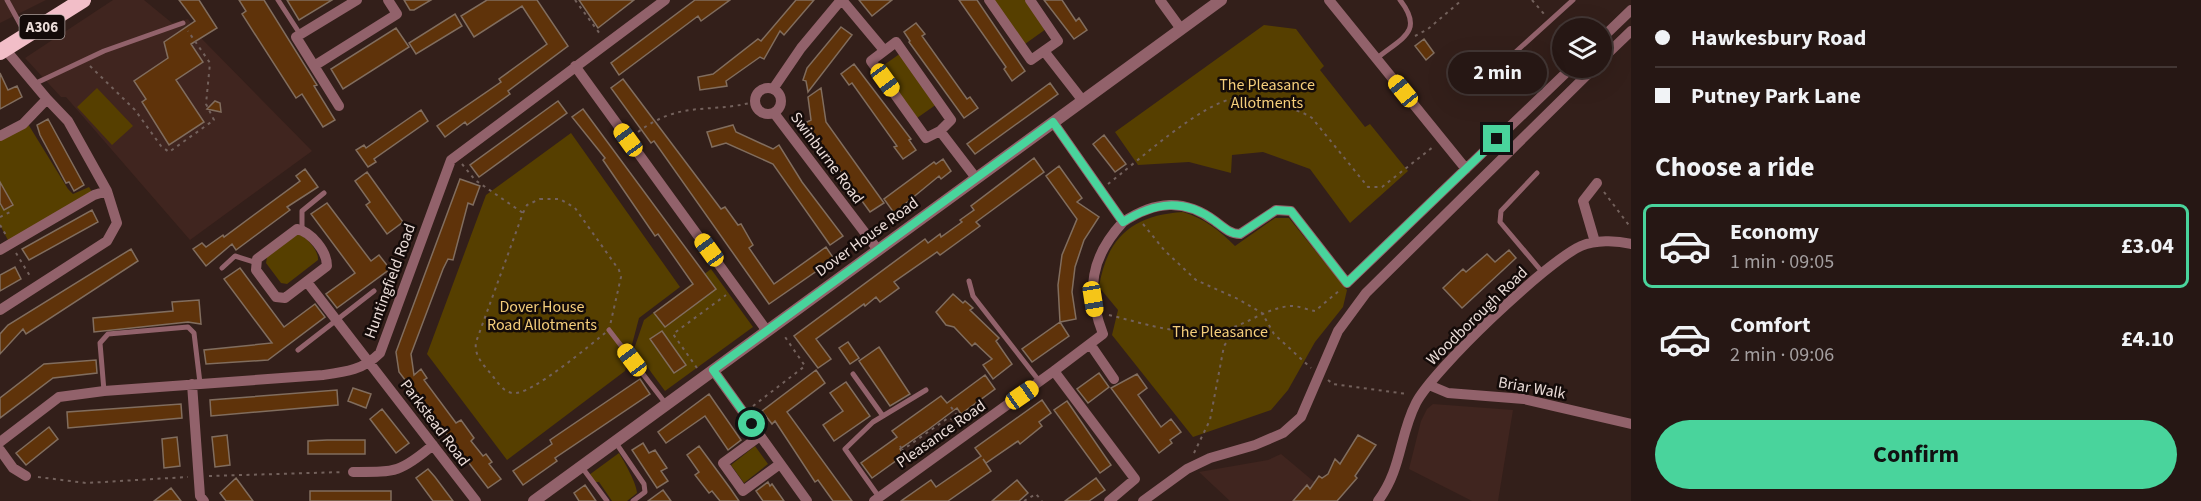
<!DOCTYPE html>
<meta charset="utf-8">
<style>
:root{--surface:#261714;--page:#322422;--text:#f1f3f6;--muted:#a49fa0;--line:#423634;--accent:#49d49c}
body{margin:0;font-family:"Source Sans 3",sans-serif;background:var(--page);color:var(--text);height:100vh;display:flex;flex-direction:column;font-size:22px;white-space:nowrap}
*{box-sizing:border-box;margin:0}
p{font-size:20px;color:var(--muted)}
.icon{flex:none;width:33px;height:33px;fill:none;stroke:currentColor;stroke-width:2;stroke-linecap:round;stroke-linejoin:round}
.map{position:relative;flex:1;overflow:hidden}
.sheet{display:flex;flex-direction:column;background:var(--surface);width:570px}
.sheet>*{flex:none}
.top-card{display:grid;align-content:center;height:132px;padding:0 24px;background:var(--surface)}
.buttons{position:absolute;left:1552px;top:18px;display:grid;gap:12px}
.buttons a{display:grid;place-items:center;width:60px;height:60px;border-radius:50%;background:var(--surface);box-shadow:0 6px 24px #0002,0 0 0 2px var(--line);font-size:30px}
.end{position:absolute;width:27px;height:27px;margin:-14px;border:8px solid #49d49c;background:#111;box-shadow:0 0 0 3px #111}
.from{border-radius:50%}
.bubble{position:absolute;height:42px;border-radius:21px;background:var(--surface);box-shadow:0 6px 24px #0002,0 0 0 2px var(--line);font-size:20px;font-weight:700;line-height:42px;text-align:center}
.car{position:absolute;width:18px;height:36px;margin:-18px -9px;border-radius:8px;box-shadow:0 0 4px 2px #0007;background:linear-gradient(#f5c518 24%,#345 0 40%,#f5c518 0 76%,#345 0 86%,#f5c518 0)}
.top-card b{display:flex;align-items:center;gap:21px;height:57px;font-size:22px}
.top-card b+b{border-top:2px solid var(--line)}
.top-card i{width:15px;height:15px;background:var(--text)}
ul{padding:0;list-style:none}
li{display:flex;align-items:center;gap:18px;height:84px;margin:0 12px 9px;padding:0 12px;border:3px solid transparent;border-radius:9px}
li div{flex:1}
li b{display:block;font-size:22px}
li em{font-style:normal;font-weight:700}
li.active{border-color:var(--accent)}
li>.icon{width:54px;height:54px;stroke-width:1.5}
h2{padding:0 24px;font-size:27px;line-height:72px}
.primary-button{display:flex;gap:12px;margin-top:auto;padding:12px 24px}
.primary-button a{flex:1;height:69px;border-radius:36px;background:var(--accent);color:#111;font-size:24px;font-weight:700;line-height:69px;text-align:center}
main{display:flex;flex:1;min-height:0}
.map>svg:first-child{display:block}
.built{fill:#40251f}
.green{fill:#563f00}
.building{fill:#5f330a;stroke:#816d5e;stroke-width:1.5}
.lines{fill:none;stroke-linecap:round;stroke-linejoin:round}
.path{stroke:#73615c;stroke-width:2;stroke-dasharray:3 4.5;stroke-linecap:butt}
.service{stroke:#92626b;stroke-width:5}
.minor{stroke:#92626b;stroke-width:10}
.tertiary{stroke:#92626b;stroke-width:12}
.trunk{stroke:#f2bec8;stroke-width:16}
.route{stroke:#49d49c;stroke-width:8}
.labels{text-anchor:middle;dominant-baseline:central;stroke-width:5;stroke-linejoin:round;paint-order:stroke}
.shield{fill:#140b09;stroke:#aa9e9b;stroke-width:1.5}
.shield-label{font-size:15px;font-weight:bold;fill:#ebddd9}
.park-label{font-size:16px;fill:#f5ce7b;stroke:#140b09}
.street-label{font-size:16px;fill:#ebddd9;stroke:#140b09}
</style>
<main>
<div class="map">
<svg width="1631" height="501" viewBox="0 0 1631 501">
<rect width="100%" height="100%" fill="#331f1a"/>
<!-- built -->
<path class="built" d="M0 0H46L0 23Z
M113 0H144L172 23 188 19 202 39 312 151 190 240 66 97H61L25 58Z
M1433 404 1513 410 1498 501H1472L1409 469 1421 421 1427 409Z
M1281 454 1337 501H1230L1199 472 1268 460Z"/>
<!-- green -->
<path class="green" d="M994 0H1025L1046 29 1025 44Z
M1264 25 1296 29 1324 66 1320 70 1365 127 1370 124 1408 171 1350 223 1310 169 1263 152 1232 155 1231 173 1189 162 1138 165 1115 132Z
M901 53 937 104 917 118 881 67Z
M97 88 133 126 112 145 77 107Z
M28 124 68 189 73 194 89 187 94 195 10 244 0 225V205L4 210 13 205 4 188 0 189V137Z
M571 133 680 287 639 318 625 371 507 460 427 354 486 195Z
M1183 212C1205 219 1219 230 1235 246L1275 218H1289L1347 290 1343 307 1315 342 1288 390 1271 410 1193 437 1112 335 1118 310 1099 287C1107 237 1133 215 1183 212Z
M298 234C307 237 319 251 318 260L287 284 281 283 266 263 267 257Z
M711 269 753 327 665 391 634 349 644 320Z
M755 446 768 464 744 483 731 465Z
M619 453C624 461 637 484 637 493L627 501H612L599 482H594L589 475Z"/>
<!-- building -->
<path class="building" d="M179 0H199L217 28 191 44 203 62 176 80 204 122 169 145 142 102 146 99 134 81 168 58 164 42 195 21Z
M239 0H264L317 85 314 86 335 120 323 127 302 94 296 98 242 14 246 11Z
M287 0H332L299 20Z
M404 0H431L414 10H410Z
M487 0H537L568 46 508 91 510 94 467 125 465 122 445 137 437 126 501 82 499 79 547 44 522 6 474 37 461 16Z
M579 0H634L598 28Z
M695 0H730L701 21 698 16 619 75 611 63Z
M796 0H814L784 35 780 31 764 59 760 57 726 81 727 86 700 90 698 77 713 74 758 39 761 41Z
M859 0H892L872 16Z
M959 0H977L1025 71 1012 81 1004 69 1006 67Z
M1044 0H1062L1076 21 1079 18 1087 30 1074 39Z
M455 14 462 26 416 54 409 43Z
M916 23 925 34 922 36 967 99 970 97 978 108 964 118 909 42 910 41 904 32Z
M841 27 852 35 808 92 806 81 803 80 807 68Z
M396 28 409 47 343 89 331 69Z
M1424 39 1434 53 1426 60 1415 46Z
M854 64 911 139 909 140 916 150 903 159 894 147 897 146 852 83 849 85 841 74Z
M0 73 8 90 17 86 22 97 0 109Z
M623 79 721 209 725 207 738 225 741 224 753 245 749 248 774 284 826 247 834 259 769 304 654 141 651 143 611 88Z
M1050 83 1058 94 975 154 967 144Z
M821 88 826 122 884 203 870 212 805 123 811 120 808 97Z
M215 101 220 103 221 112 207 109Z
M558 101 567 113 479 177 470 165Z
M583 109 716 289 665 327 654 313 693 284 658 234 655 236 603 160 605 158 572 117Z
M421 110 428 121 374 159 376 162 368 167 356 150 364 145 366 148Z
M48 119 84 185 74 191 69 182 66 183 40 135 37 125Z
M733 125 736 132 773 149 779 145 802 182 843 236 830 245 773 164 726 143 712 147 707 132Z
M1104 135 1126 164 1115 172 1093 144Z
M1034 158 1044 172 976 222 980 226 940 255 937 252 894 282 899 288 880 302 876 297 865 306 864 304 816 339 831 359 818 368 794 336 925 239 928 243 940 234 941 237 962 222 960 220 974 210 971 206Z
M943 159 951 171 941 179 939 176 894 213 884 199 934 162 936 164Z
M1059 166 1082 198 1077 202 1099 217 1084 240 1075 267 1072 292 1076 319 1060 322 1058 285 1062 255 1077 219 1046 176Z
M305 169 318 187 287 207 290 210 236 250 232 244 206 266 193 249 202 243 206 247 223 235 224 237 300 181 296 176Z
M367 172 403 222 387 234 366 205 370 202 355 181Z
M460 179 480 186 473 205 468 203 453 260 448 259 443 269 411 354 414 375 421 369 427 378 424 380 456 423 461 420 474 438 471 441 483 456 486 454 492 462 489 464 501 479 488 488 399 372 396 352Z
M0 182 13 205 4 210 0 203Z
M327 203 371 261 379 255 390 269 337 308 326 294 355 273 311 214Z
M92 210 98 222 29 260 22 249Z
M131 249 138 261 26 334 23 329 0 354V334L8 325Z
M1509 250 1516 258 1462 308 1443 288 1463 269 1466 272 1487 254 1495 262Z
M15 267 21 279 0 291V275Z
M240 268 284 327 315 304 325 317 268 360 206 364 204 350 272 343 224 279Z
M953 294 963 303 965 301 973 308 970 310 999 338 996 341 1012 364 993 379 983 365 992 359 975 343 972 346 954 327 946 325 936 312Z
M199 300 201 324 188 322 94 332 93 318 173 311 172 302Z
M1060 322 1069 336 1032 362 1022 349Z
M662 331 686 365 674 373 650 339Z
M848 342 859 358 850 364 839 348Z
M879 347 910 394 890 406 859 361Z
M96 360 97 373 53 378 0 418V398L44 364Z
M816 370 825 383 787 412 852 501H833L818 480 815 482 775 421 772 424 762 411Z
M1099 373 1109 387 1088 403 1077 389Z
M1137 374 1147 388 1138 395 1161 427 1171 419 1181 432 1170 440 1172 443 1159 453 1111 388Z
M985 375 995 389 961 414 957 408 929 429 900 449 904 455 872 478 861 463 897 437 892 431 941 396 947 403Z
M640 379 650 394 555 458 557 461 523 485 513 471 552 444 550 440Z
M846 382 870 416 834 441 823 425 843 411 830 393Z
M353 388 371 394 366 408 348 401Z
M337 390 338 405 211 416 210 400Z
M709 394 741 440 728 450 705 416 666 443 658 432Z
M1042 400 1051 413 1039 422 1042 426 1020 444 1018 441 986 463 983 459 991 471 948 501H901L931 480 936 487 981 456 975 448Z
M1067 401 1111 465 1100 473 1054 410Z
M181 404 182 418 68 428 67 412Z
M382 409 409 443 396 453 370 419Z
M49 427 58 439 26 465 16 453Z
M227 435 230 465 215 467 212 437Z
M1358 435 1376 445 1355 476 1357 478 1337 501H1293L1307 485 1310 489 1319 476 1322 478 1328 474 1335 459 1340 464Z
M177 437 180 466 164 468 162 439Z
M327 440H365V454H308V441Z
M643 443 649 453 655 450 667 468 661 471 668 481 657 488 632 450Z
M699 446 730 488 739 501H720L712 491 709 493 695 475 699 472 687 455Z
M428 469 435 477 453 501H433L416 478Z
M236 478 253 501H226L220 493Z
M1096 478 1105 490 1089 501H1065Z
M1017 480 1028 493 1019 501H992Z
M768 482 770 486 772 484 784 501H763L756 491Z
M585 485 596 501H579L574 493Z
M171 488 181 501H154Z
M663 490 671 501H648Z
M310 491H391V501H310Z"/>
<g class="lines">
<!-- path -->
<path class="path" d="M575 0 600 34
M1532 0 1544 14
M1415 36 1428 29 1462 0
M90 66 135 110 161 146 169 152 214 120 206 104 210 63 188 31
M638 132C681 100 707 114 754 102
M462 164 475 180 523 213
M1108 184C1137 162 1204 100 1238 98 1251 97 1266 102 1278 105 1291 109 1302 111 1312 118L1368 187H1382L1433 147
M1604 192 1631 228
M540 199H560L575 208 619 270 621 277 609 330C592 343 530 397 512 393 502 391 497 381 491 374 483 364 474 356 476 342L523 213 527 205Z
M0 217 12 211
M1143 224 1165 251 1196 280 1238 299 1262 313 1274 334 1311 368
M0 225 6 235
M16 253 30 276
M1109 315C1146 324 1180 336 1218 331 1244 328 1265 307 1292 306 1299 306 1308 310 1315 311L1340 290
M697 368 673 334 726 295
M1328 380 1333 384 1407 394
M753 406 805 366 783 334
M951 407 961 421
M900 446 910 461
M901 451 948 418 963 423
M1194 453 1210 420 1224 346 1237 327
M209 476 344 472
M38 477 86 483 188 477
M1024 501 1036 494 1042 501"/>
<!-- service -->
<path class="service" d="M7 0 25 33
M278 0 300 34
M1376 59C1401 38 1425 32 1400 0
M1466 68 1479 85 1573 0
M34 84 104 51 183 23
M1537 173 1501 211 1500 222 1543 273
M302 230V211L324 193
M222 268 235 256 257 263
M969 281 973 296 1040 382
M609 330 666 404
M298 350 374 291
M853 374 883 416
M104 391 100 343 108 334 188 327 194 333 200 383
M616 443 644 484 645 492 633 501
M581 466 607 501
M879 497 845 449 873 422 926 390"/>
<!-- minor -->
<path class="minor" d="M842 0 883 49
M989 0 1031 60 1058 41 1030 0
M1160 0 1181 29
M1329 0 1466 169
M1602 38 1631 10
M896 42 951 120 940 131 926 138 871 61Z
M1044 51 1083 101
M1602 59 1631 31
M314 66 397 14 388 0
M575 66 767 331
M755 101a13 13 0 1 1 26 0a13 13 0 1 1-26 0Z
M773 89 801 48 841 0
M47 99 68 121 107 191
M339 106 296 37 357 0
M774 113 878 250
M1053 122 1123 222C1090 258 1086 290 1103 334L1054 371 1135 479 1109 501
M940 131 976 178
M0 136 23 124 47 99 5 49
M1123 222C1155 201 1184 198 1215 221 1223 227 1230 234 1240 234L1276 210 1291 211 1347 283 1571 68
M297 229C311 232 327 251 327 266L285 298 276 297 256 270 257 259Z
M1595 242 1583 201 1597 183
M0 250 94 195 107 191 117 223 107 241 0 310
M307 282 476 501
M1090 344 1114 379
M713 370 807 501
M192 384 200 496 204 501
M1429 385 1448 393 1524 399 1631 424
M760 436 723 463 743 491 780 464
M0 442 59 397 104 391 323 375C346 372 363 370 380 353L451 160 665 0
M0 450 13 468 26 476
M353 472C395 472 400 473 433 445
M874 501 1054 371
M1143 501 1187 469 1210 458 1255 445 1283 433 1301 417 1338 331 1366 293 1594 68
M1378 501C1402 469 1399 436 1416 403 1433 370 1547 261 1581 246 1595 240 1616 240 1631 244"/>
<!-- tertiary -->
<path class="tertiary" d="M534 501 1221 0"/>
<!-- trunk -->
<path class="trunk" d="M0 52 83 0"/>
</g>
<g class="lines">
<!-- route -->
<path class="route" d="M752 424 713 370 1053 122 1123 222C1155 202 1184 198 1215 221 1223 227 1230 234 1240 234L1276 210 1291 211 1347 283 1497 139"/>
</g>
<g class="labels">
<!-- shield labels -->
<rect class="shield" x="19.5" y="15" width="45" height="24" rx="4.5"/>
<g class="shield-label">
<text x="42" y="27">A306</text>
</g>
<!-- park labels -->
<g class="park-label">
<text x="1267" y="85">The Pleasance<tspan x="1267" dy="18">Allotments</tspan></text>
<text x="542" y="307">Dover House<tspan x="542" dy="18">Road Allotments</tspan></text>
<text x="1220" y="332">The Pleasance</text>
</g>
<!-- street labels -->
<g class="street-label">
<text transform="translate(827 158) rotate(53)">Swinburne Road</text>
<text transform="translate(867 237) rotate(-36)">Dover House Road</text>
<text transform="translate(390 281) rotate(-70)">Huntingfield Road</text>
<text transform="translate(1477 316) rotate(-44)">Woodborough Road</text>
<text transform="translate(1532 388) rotate(10)">Briar Walk</text>
<text transform="translate(435 423) rotate(53)">Parkstead Road</text>
<text transform="translate(941 434) rotate(-35)">Pleasance Road</text>
</g>
</g>
</svg>
<div class="buttons">
<a><svg class="icon" aria-label="layers" viewBox="0 0 24 24"><path d="M12 4l9 5-9 5-9-5zM3 14l9 5 9-5"/></svg></a>
</div>
<i class="end from" style="left:752px;top:424px"></i>
<i class="end" style="left:1497px;top:139px"></i>
<div class="bubble" style="left:1448px;top:52px;width:99px">2 min</div>
<i class="car" style="left:885px;top:80px;rotate:144deg"></i>
<i class="car" style="left:1403px;top:91px;rotate:321deg"></i>
<i class="car" style="left:628px;top:140px;rotate:324deg"></i>
<i class="car" style="left:709px;top:250px;rotate:324deg"></i>
<i class="car" style="left:1093px;top:299px;rotate:171deg"></i>
<i class="car" style="left:632px;top:360px;rotate:323deg"></i>
<i class="car" style="left:1022px;top:395px;rotate:55deg"></i>
</div>
<section class="sheet">
<div class="top-card">
<b><i class="from"></i>Hawkesbury Road</b>
<b><i></i>Putney Park Lane</b>
</div>
<h2>Choose a ride</h2>
<ul>
<li class="active"><svg class="icon" aria-label="car" viewBox="0 0 24 24"><path d="M5 17H2v-5l4-1 3-4h7l3 4 3 1v5h-3M9 17h6M6 11h13"/><circle cx="7" cy="17" r="2"/><circle cx="17" cy="17" r="2"/></svg><div><b>Economy</b><p>1 min · 09:05</p></div><em>£3.04</em></li>
<li><svg class="icon" aria-label="car" viewBox="0 0 24 24"><path d="M5 17H2v-5l4-1 3-4h7l3 4 3 1v5h-3M9 17h6M6 11h13"/><circle cx="7" cy="17" r="2"/><circle cx="17" cy="17" r="2"/></svg><div><b>Comfort</b><p>2 min · 09:06</p></div><em>£4.10</em></li>
</ul>
<div class="primary-button"><a>Confirm</a></div>
</section>
</main>
